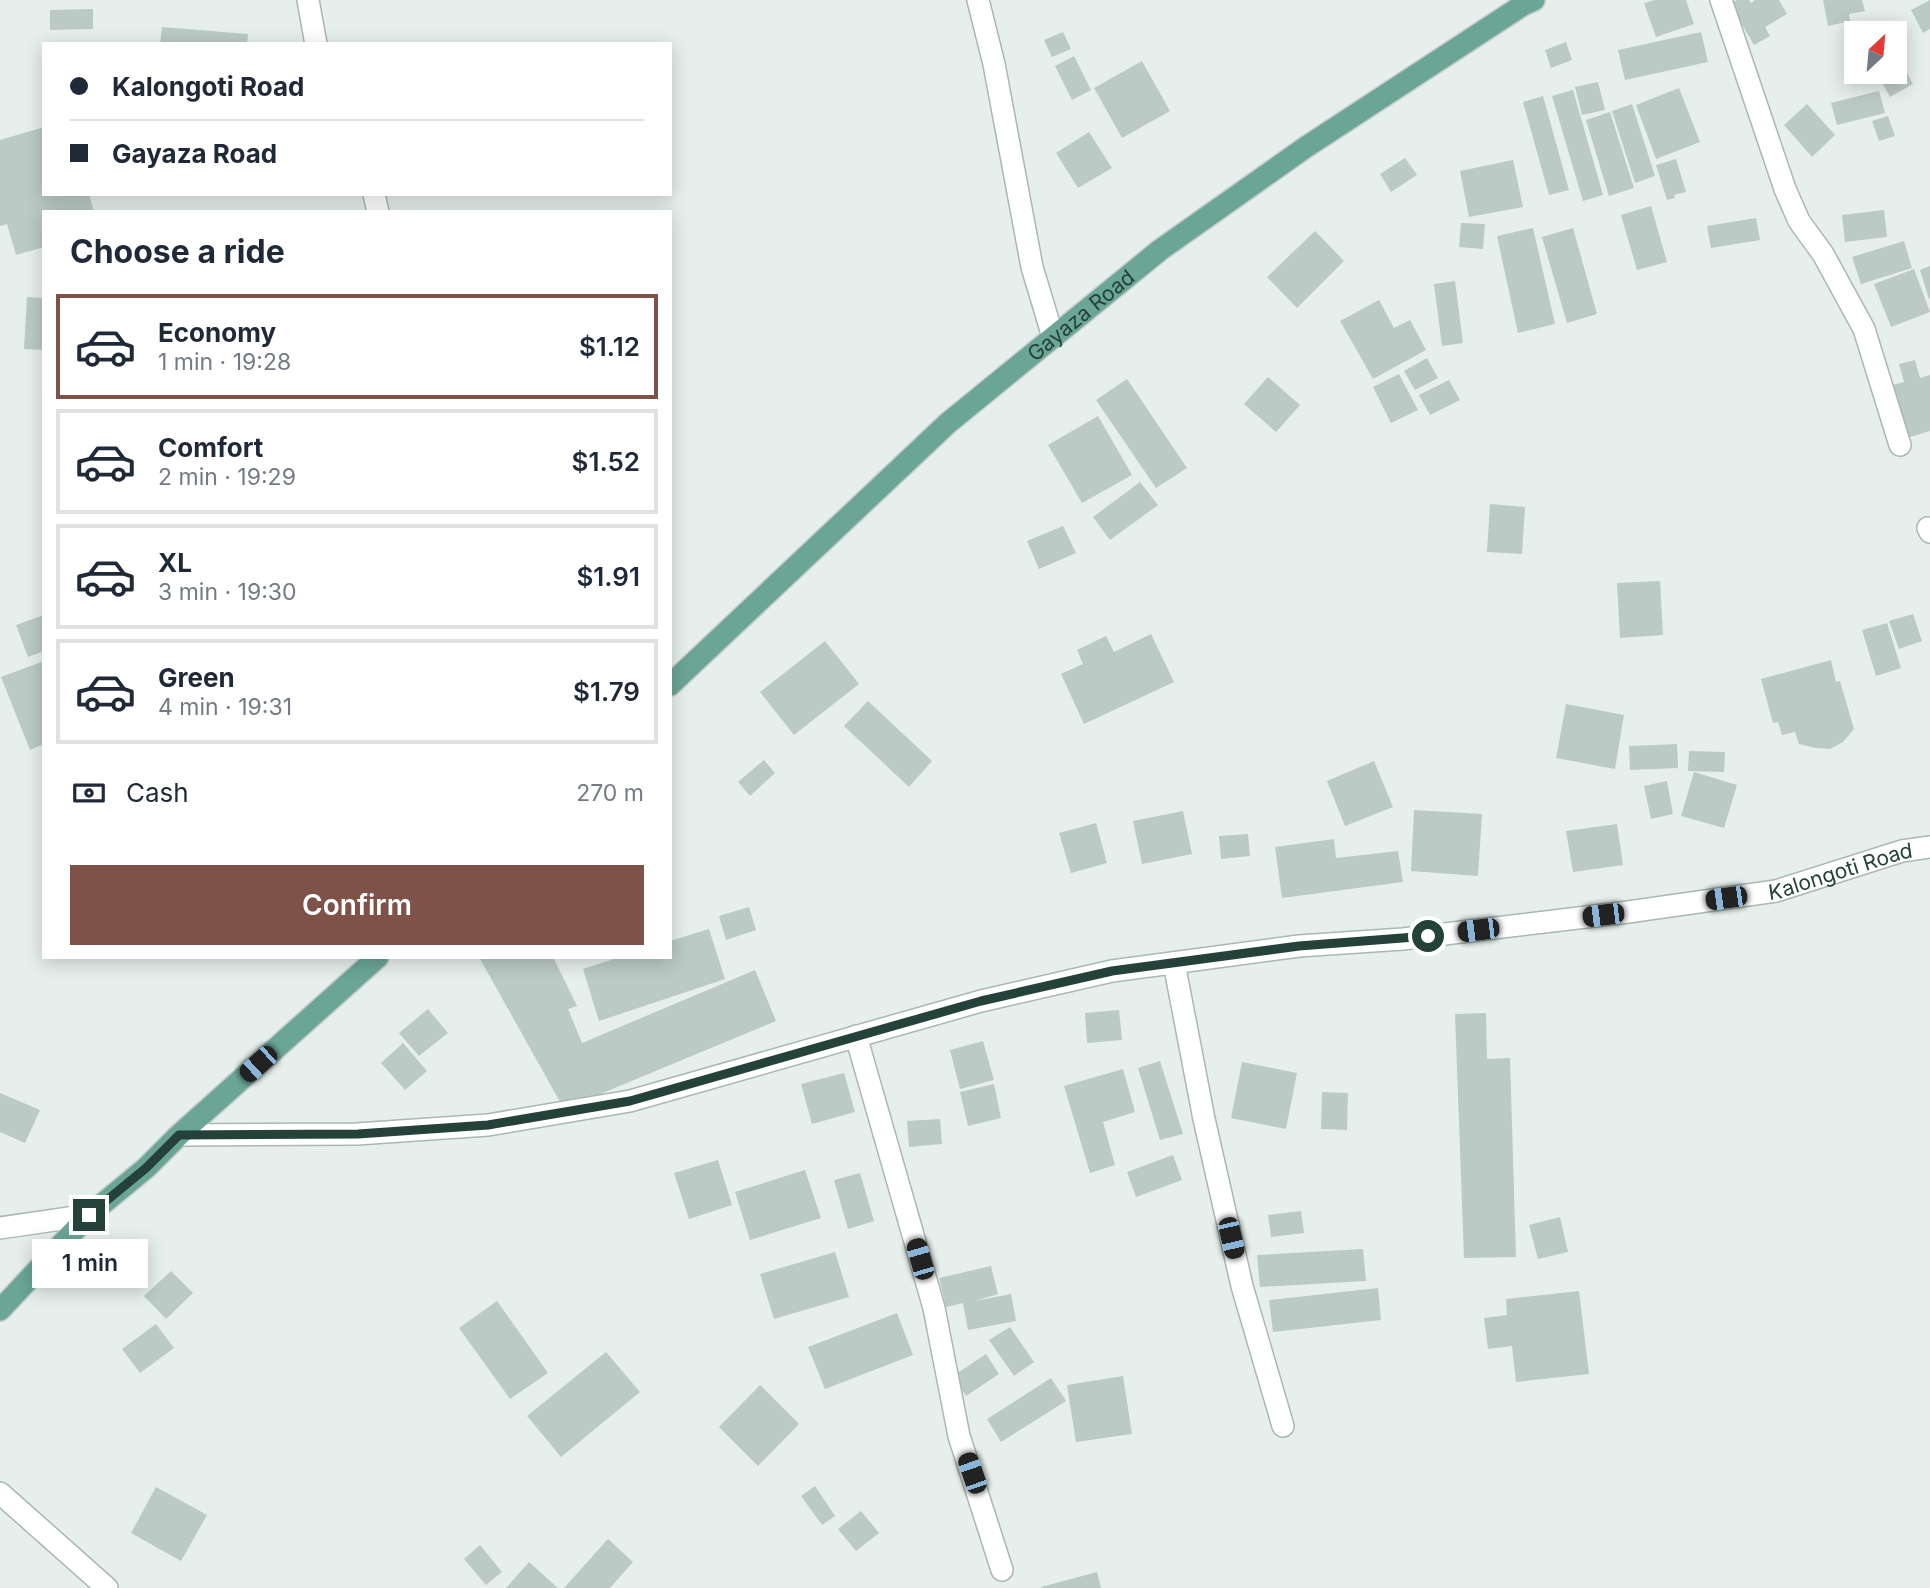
<!DOCTYPE html>
<meta charset="utf-8">
<style>
:root{--surface:#fff;--page:#f6f6f7;--text:#1f2937;--muted:#747a83;--line:#e0e1e3;--accent:#7f5249}
body{margin:0;font-family:Inter,sans-serif;background:var(--page);color:var(--text);height:100vh;display:flex;flex-direction:column;font-size:26px;white-space:nowrap}
*{box-sizing:border-box;margin:0}
p{font-size:23px;color:var(--muted)}
.icon{flex:none;width:38px;height:38px;fill:none;stroke:currentColor;stroke-width:2;stroke-linecap:round;stroke-linejoin:round}
.map{position:relative;flex:1;overflow:hidden}
.sheet{position:absolute;left:42px;top:210px;width:630px;height:749px;display:flex;flex-direction:column;background:var(--surface);border-radius:0px;box-shadow:0 4px 18px #0003}
.sheet>*{flex:none}
.top-card{position:absolute;left:42px;top:42px;width:630px;height:154px;border-radius:0px;box-shadow:0 4px 18px #0003;display:grid;align-content:center;height:154px;padding:0 28px;background:var(--surface)}
.needle{width:46px;rotate:26deg}
.fabs{position:absolute;left:1844px;top:21px;display:grid;gap:14px}
.fabs a{display:grid;place-items:center;width:63px;height:63px;border-radius:0px;background:var(--surface);box-shadow:0 4px 18px #0003;font-size:35px}
.end{position:absolute;width:32px;height:32px;margin:-16px;border:9px solid #24423a;background:#fff;box-shadow:0 0 0 4px #fff}
.from{border-radius:50%}
.bubble{position:absolute;height:49px;border-radius:0px;background:var(--surface);box-shadow:0 4px 18px #0003;font-size:23px;font-weight:600;line-height:49px;text-align:center}
.car{position:absolute;width:21px;height:42px;margin:-21px -10px;border-radius:9px;box-shadow:0 0 5px 2px #0007;background:linear-gradient(#222 24%,#8ab4d8 0 40%,#222 0 76%,#8ab4d8 0 86%,#222 0)}
.top-card b{display:flex;align-items:center;gap:24px;height:66px;font-size:26px}
.top-card b+b{border-top:2px solid var(--line)}
.top-card i{width:18px;height:18px;background:var(--text)}
ul{padding:0;list-style:none}
li{display:flex;align-items:center;gap:21px;height:105px;margin:0 14px 10px;padding:0 14px;border:4px solid var(--line);border-radius:0px}
li div{flex:1}
li b{display:block;font-size:26px}
li em{font-style:normal;font-weight:600}
li.selected{border-color:var(--accent)}
li>.icon{width:63px;height:63px;stroke-width:1.5}
h2{padding:0 28px;font-size:32px;line-height:84px}
.pay{display:flex;align-items:center;gap:18px;height:77px;padding:0 28px;font-size:26px}
.pay p{margin-inline-start:auto}
.primary-button{display:flex;gap:14px;margin-top:auto;padding:14px 28px}
.primary-button a{flex:1;height:80px;border-radius:0px;background:var(--accent);color:#fff;font-size:28px;font-weight:600;line-height:80px;text-align:center}
.map>svg:first-child{display:block}
.building{fill:#bbcac4}
.lines{fill:none;stroke-linecap:round;stroke-linejoin:round}
.minor-casing{stroke:#a8b8b2;stroke-width:24}
.major-casing{stroke:#c2cac8;stroke-width:24}
.minor{stroke:#fff;stroke-width:21}
.major{stroke:#6aa596;stroke-width:21}
.route{stroke:#24423a;stroke-width:9}
.labels{text-anchor:middle;dominant-baseline:central;stroke-width:7;stroke-linejoin:round;paint-order:stroke}
.street-label{font-size:21px;fill:#24423a;stroke:#f7fbf9}
</style>
<div class="map">
<svg width="1930" height="1588" viewBox="0 0 1930 1588">
<rect width="100%" height="100%" fill="#e6efeb"/>
<!-- building -->
<path class="building" d="M1655 0H1686L1694 24 1656 37 1644 3Z
M1737 0H1749L1751 3 1755 0H1779L1787 14 1765 27 1770 36 1754 45 1730 4Z
M1823 0H1862L1865 11 1849 14 1850 21 1828 26Z
M1930 0V29L1923 33 1911 10Z
M93 9V29L50 30V10Z
M162 27 248 34 247 44H160Z
M1063 32 1071 49 1052 57 1044 40Z
M1701 32 1708 62 1625 80 1618 50Z
M1566 42 1572 60 1551 68 1545 50Z
M1074 56 1091 90 1072 100 1055 66Z
M1142 61 1170 111 1122 138 1094 88Z
M1901 62 1913 84 1890 97 1878 75 1884 72H1895V65Z
M1598 82 1605 110 1582 115 1575 87Z
M1679 88 1700 142 1656 159 1636 105Z
M1573 90 1603 195 1583 201 1552 96Z
M1879 91 1885 113 1837 125 1831 103Z
M1543 96 1569 190 1549 195 1523 102Z
M1632 104 1655 176 1635 183 1612 111Z
M1807 104 1835 135 1812 157 1784 125Z
M1610 112 1634 188 1609 196 1586 120Z
M1888 116 1895 136 1879 141 1872 121Z
M44 127V194H89L94 212H44V247L16 255 7 224 0 226V140Z
M1089 132 1112 168 1078 188 1056 153Z
M1405 158 1417 175 1391 192 1380 174Z
M1676 159 1686 192 1674 195 1675 198 1667 200 1656 165Z
M1513 160 1523 207 1469 217 1460 171Z
M1651 206 1667 262 1637 270 1621 215Z
M1884 210 1887 237 1845 242 1842 215Z
M1756 218 1760 240 1711 248 1707 226Z
M1461 223 1485 224 1483 249 1459 247Z
M1533 228 1555 324 1518 333 1497 236Z
M1573 228 1597 314 1567 323 1542 237Z
M1315 231 1344 261 1297 308 1267 277Z
M1904 241 1912 268 1861 284 1852 257Z
M1930 266V298L1929 299 1920 270Z
M1914 269 1930 312 1891 327 1874 284Z
M1455 281 1463 343 1442 346 1434 284Z
M27 297 44 298V350L24 349Z
M1379 300 1394 328 1410 320 1426 350 1373 379 1340 321Z
M1427 358 1438 378 1415 390 1404 371Z
M1915 360 1920 378 1930 375V431L1907 438 1892 385 1904 382 1899 364Z
M1399 374 1418 410 1391 423 1373 387Z
M1268 377 1300 405 1276 432 1244 404Z
M1127 379 1187 468 1156 488 1096 400Z
M1449 380 1460 400 1430 415 1419 395Z
M1098 416 1132 475 1082 503 1048 445Z
M1140 482 1158 505 1110 540 1093 517Z
M1490 504 1525 507 1522 554 1487 552Z
M1063 526 1076 553 1039 569 1027 541Z
M1660 581 1663 635 1620 638 1617 583Z
M1913 614 1922 641 1899 649 1889 621Z
M44 615V651L28 657 16 625Z
M1887 623 1901 668 1876 676 1862 630Z
M1151 634 1174 682 1084 724 1061 674 1083 664 1077 650 1106 636 1114 652Z
M825 641 859 684 794 735 760 692Z
M1831 660 1836 682 1840 681 1854 729 1843 742 1830 749 1816 748 1799 744 1795 732 1782 735 1778 722 1773 723 1761 679Z
M44 661V744L30 750 1 677Z
M868 701 932 761 909 787 844 726Z
M1566 704 1624 715 1615 769 1556 758Z
M1677 744 1678 768 1630 770 1629 746Z
M1689 751 1725 752 1724 772 1688 771Z
M764 760 775 773 750 796 738 782Z
M1374 761 1393 807 1345 826 1327 781Z
M1694 772 1737 785 1724 828 1681 816Z
M1667 781 1673 814 1651 819 1644 786Z
M1414 810 1482 814 1478 876 1411 871Z
M1183 811 1192 854 1142 864 1133 821Z
M1096 823 1107 863 1071 873 1059 833Z
M1617 824 1623 865 1573 872 1566 831Z
M1248 834 1250 856 1221 859 1219 836Z
M1334 839 1336 858 1398 851 1403 882 1282 898 1275 847Z
M749 907 756 930 726 940 719 916Z
M709 929 725 979 599 1021 583 969 620 957H670V941Z
M479 957H553L577 1006 568 1009 582 1043 755 970 776 1021 564 1109Z
M428 1009 448 1033 419 1056 399 1033Z
M1119 1010 1122 1040 1087 1043 1085 1013Z
M1486 1013 1487 1059 1510 1058 1516 1257 1464 1258 1455 1014Z
M983 1041 994 1080 960 1089 950 1050Z
M403 1043 427 1071 405 1090 381 1063Z
M1160 1061 1183 1134 1160 1140 1138 1068Z
M1242 1062 1297 1073 1286 1129 1231 1118Z
M1123 1069 1135 1112 1103 1122 1115 1165 1090 1173 1064 1086Z
M844 1073 855 1112 812 1124 801 1084Z
M994 1084 1001 1118 968 1126 960 1092Z
M1322 1092 1348 1093 1347 1130 1321 1129Z
M0 1093 40 1110 25 1143 0 1132Z
M940 1119 942 1144 909 1147 907 1121Z
M1173 1155 1182 1180 1136 1197 1127 1172Z
M718 1160 732 1205 689 1219 674 1173Z
M805 1170 821 1218 750 1240 735 1192Z
M860 1173 874 1221 848 1229 834 1180Z
M1301 1211 1304 1233 1271 1237 1268 1215Z
M1560 1217 1568 1252 1538 1259 1529 1225Z
M1363 1249 1366 1281 1260 1287 1257 1255Z
M835 1252 849 1297 774 1319 760 1274Z
M991 1266 998 1294 975 1301 1011 1294 1016 1321 968 1330 963 1303 946 1307 939 1278Z
M171 1271 193 1293 166 1319 144 1296Z
M1378 1288 1381 1320 1273 1332 1269 1300Z
M1579 1291 1589 1374 1516 1382 1512 1346 1488 1349 1484 1318 1507 1315 1506 1299Z
M497 1301 548 1373 510 1399 459 1328Z
M897 1313 913 1355 825 1389 808 1347Z
M156 1324 174 1348 140 1373 122 1349Z
M1010 1327 1034 1362 1014 1376 989 1340Z
M606 1352 640 1392 561 1457 527 1416Z
M986 1354 999 1374 966 1396 953 1376Z
M1123 1376 1132 1434 1076 1442 1067 1385Z
M1051 1378 1066 1401 1001 1442 987 1419Z
M760 1385 799 1424 758 1466 719 1427Z
M815 1486 835 1516 822 1525 801 1496Z
M156 1487 207 1515 181 1561 131 1533Z
M861 1511 879 1533 856 1551 838 1529Z
M608 1539 633 1562 610 1588H564Z
M480 1545 502 1572 486 1585 464 1559Z
M529 1562 558 1588H506Z
M1097 1572 1101 1588H1041V1587Z"/>
<g class="lines">
<defs>
<g id="minor">
<path d="M308 0 316 44"/>
<path d="M978 0 994 64 1032 267 1053 337"/>
<path d="M1721 0 1785 189 1799 221 1823 254 1864 329 1900 445"/>
<path d="M374 194 378 212"/>
<path d="M1928 528 1930 532"/>
<path d="M1174 963 1204 1119 1242 1286 1283 1426"/>
<path d="M856 1036 934 1308 959 1436 1002 1570"/>
<path id="s1" d="M179 1135 357 1134 488 1125 630 1101 981 1001 1112 971 1299 946 1403 939 1628 912 1776 891 1902 851 1930 847"/>
<path d="M0 1228 89 1215"/>
<path d="M0 1493 107 1588"/>
</g>
<g id="major">
<path id="s2" d="M670 685 948 423 1160 250 1306 147 1523 5 1534 0"/>
<path d="M0 1310 89 1215 146 1168 179 1135 378 957"/>
</g>
</defs>
<!-- minor casing -->
<use href="#minor" class="minor-casing"/>
<!-- major casing -->
<use href="#major" class="major-casing"/>
<!-- minor -->
<use href="#minor" class="minor"/>
<!-- major -->
<use href="#major" class="major"/>
</g>
<g class="lines">
<!-- route -->
<path class="route" d="M89 1215 146 1168 179 1135 358 1134 488 1125 630 1101 981 1001 1112 971 1299 946 1428 936"/>
</g>
<g class="labels">
<!-- street labels -->
<g class="street-label">
<text stroke="none"><textPath href="#s2" startOffset="553">Gayaza Road</textPath></text>
<text stroke="none"><textPath href="#s1" startOffset="1689">Kalongoti Road</textPath></text>
</g>
</g>
</svg>
<div class="fabs">
<a><svg class="needle" viewBox="-14 -14 28 28"><path d="M0-13l5 13h-10z" fill="#e53935"/><path d="M0 13l5-13h-10z" fill="#747a83"/></svg></a>
</div>
<i class="end from" style="left:1428px;top:936px"></i>
<i class="end" style="left:89px;top:1215px"></i>
<div class="bubble" style="left:32px;top:1239px;width:116px">1 min</div>
<i class="car" style="left:1726px;top:898px;rotate:262deg"></i>
<i class="car" style="left:1603px;top:915px;rotate:263deg"></i>
<i class="car" style="left:1478px;top:930px;rotate:263deg"></i>
<i class="car" style="left:258px;top:1064px;rotate:228deg"></i>
<i class="car" style="left:1231px;top:1238px;rotate:167deg"></i>
<i class="car" style="left:920px;top:1259px;rotate:344deg"></i>
<i class="car" style="left:972px;top:1473px;rotate:341deg"></i>
<div class="top-card">
<b><i class="from"></i>Kalongoti Road</b>
<b><i></i>Gayaza Road</b>
</div>
<section class="sheet">
<h2>Choose a ride</h2>
<ul>
<li class="selected"><svg class="icon" aria-label="car" viewBox="0 0 24 24"><path d="M5 17H2v-5l4-1 3-4h7l3 4 3 1v5h-3M9 17h6M6 11h13"/><circle cx="7" cy="17" r="2"/><circle cx="17" cy="17" r="2"/></svg><div><b>Economy</b><p>1 min · 19:28</p></div><em>$1.12</em></li>
<li><svg class="icon" aria-label="car" viewBox="0 0 24 24"><path d="M5 17H2v-5l4-1 3-4h7l3 4 3 1v5h-3M9 17h6M6 11h13"/><circle cx="7" cy="17" r="2"/><circle cx="17" cy="17" r="2"/></svg><div><b>Comfort</b><p>2 min · 19:29</p></div><em>$1.52</em></li>
<li><svg class="icon" aria-label="car" viewBox="0 0 24 24"><path d="M5 17H2v-5l4-1 3-4h7l3 4 3 1v5h-3M9 17h6M6 11h13"/><circle cx="7" cy="17" r="2"/><circle cx="17" cy="17" r="2"/></svg><div><b>XL</b><p>3 min · 19:30</p></div><em>$1.91</em></li>
<li><svg class="icon" aria-label="car" viewBox="0 0 24 24"><path d="M5 17H2v-5l4-1 3-4h7l3 4 3 1v5h-3M9 17h6M6 11h13"/><circle cx="7" cy="17" r="2"/><circle cx="17" cy="17" r="2"/></svg><div><b>Green</b><p>4 min · 19:31</p></div><em>$1.79</em></li>
</ul>
<div class="pay"><svg class="icon" aria-label="cash" viewBox="0 0 24 24"><path d="M3 7h18v10H3z"/><circle cx="12" cy="12" r="2"/></svg>Cash<p>270 m</p></div>
<div class="primary-button"><a>Confirm</a></div>
</section>
</div>
